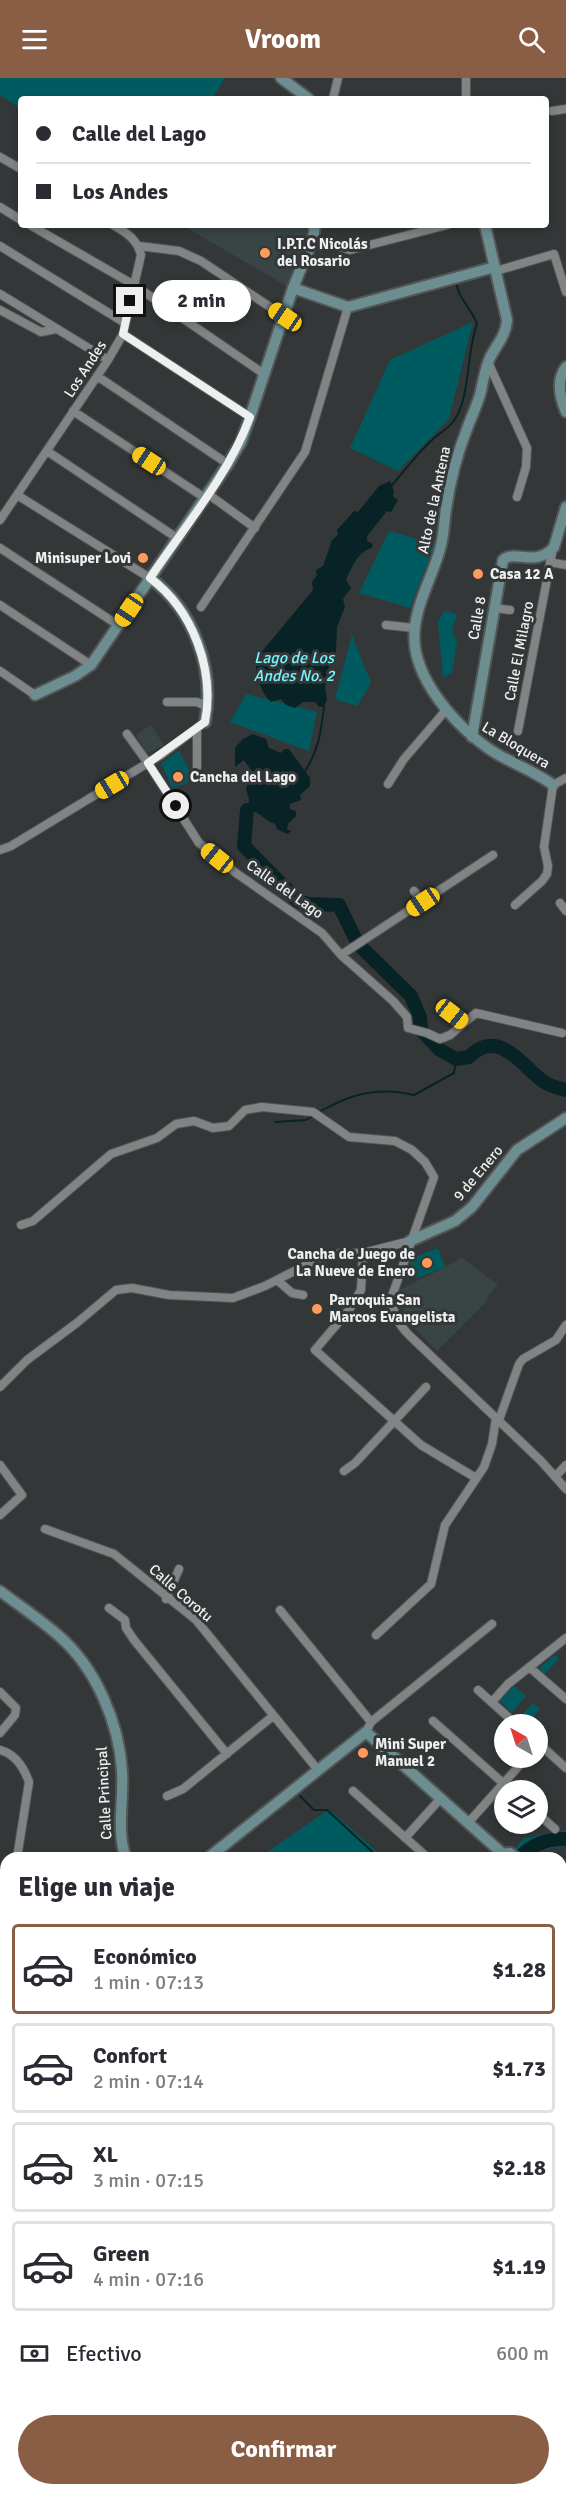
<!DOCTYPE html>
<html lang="es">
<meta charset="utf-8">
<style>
:root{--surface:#fff;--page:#f2f2f3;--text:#2b2b33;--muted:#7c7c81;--line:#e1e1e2;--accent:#8a5d45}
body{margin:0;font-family:Signika,sans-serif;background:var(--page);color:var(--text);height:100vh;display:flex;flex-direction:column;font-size:22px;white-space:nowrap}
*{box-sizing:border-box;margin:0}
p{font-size:20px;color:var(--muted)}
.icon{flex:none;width:33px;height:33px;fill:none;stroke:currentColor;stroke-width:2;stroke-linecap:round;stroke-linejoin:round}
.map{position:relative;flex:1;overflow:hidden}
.panel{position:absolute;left:0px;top:1774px;width:567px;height:644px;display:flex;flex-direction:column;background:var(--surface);border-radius:18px 18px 0 0;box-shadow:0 3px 9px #0003}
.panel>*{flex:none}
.hud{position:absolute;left:18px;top:18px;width:531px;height:132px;border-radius:6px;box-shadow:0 3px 9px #0003;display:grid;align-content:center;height:132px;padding:0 18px;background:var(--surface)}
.needle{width:39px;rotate:321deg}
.fabs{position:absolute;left:494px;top:1636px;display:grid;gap:12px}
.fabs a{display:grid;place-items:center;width:54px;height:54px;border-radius:50%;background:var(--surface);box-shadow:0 3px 9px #0003;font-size:30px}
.end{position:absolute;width:27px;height:27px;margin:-14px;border:8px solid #eef0f0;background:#111;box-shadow:0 0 0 3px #111}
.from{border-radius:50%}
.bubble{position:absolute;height:42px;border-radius:21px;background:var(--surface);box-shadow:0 3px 9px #0003;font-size:20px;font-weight:800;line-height:42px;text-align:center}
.car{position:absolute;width:18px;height:36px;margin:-18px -9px;border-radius:8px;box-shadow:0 0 4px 2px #0007;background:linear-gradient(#f5c518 24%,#345 0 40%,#f5c518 0 76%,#345 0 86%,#f5c518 0)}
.hud b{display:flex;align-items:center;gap:21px;height:57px;font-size:22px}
.hud b+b{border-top:2px solid var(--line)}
.hud i{width:15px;height:15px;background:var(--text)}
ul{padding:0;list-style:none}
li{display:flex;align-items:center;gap:18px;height:90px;margin:0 12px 9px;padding:0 6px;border:3px solid var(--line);border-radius:6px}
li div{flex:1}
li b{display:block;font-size:22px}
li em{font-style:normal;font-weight:800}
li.current{border-color:var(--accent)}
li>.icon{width:54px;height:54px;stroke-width:1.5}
h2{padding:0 18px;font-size:27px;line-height:72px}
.pay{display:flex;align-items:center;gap:15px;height:66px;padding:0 18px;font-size:22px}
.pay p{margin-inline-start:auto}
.button{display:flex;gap:12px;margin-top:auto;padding:12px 18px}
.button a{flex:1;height:69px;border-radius:36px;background:var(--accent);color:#fff;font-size:24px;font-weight:800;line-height:69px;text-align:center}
header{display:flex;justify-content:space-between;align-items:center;height:78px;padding:0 18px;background:var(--accent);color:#fff;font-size:27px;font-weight:800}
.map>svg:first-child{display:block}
.built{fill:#394444}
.green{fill:#005b60}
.water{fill:#082325}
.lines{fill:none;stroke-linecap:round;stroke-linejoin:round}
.stream{stroke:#082325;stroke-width:2}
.river{stroke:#082325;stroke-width:14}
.street-casing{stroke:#535555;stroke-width:10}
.secondary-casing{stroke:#535555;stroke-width:14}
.street{stroke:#818485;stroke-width:8}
.secondary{stroke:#6c8e91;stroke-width:10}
.route{stroke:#eef0f0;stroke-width:8}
.poi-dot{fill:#ff9a5b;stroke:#343738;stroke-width:2}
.labels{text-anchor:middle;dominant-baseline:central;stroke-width:6;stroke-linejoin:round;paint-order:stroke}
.poi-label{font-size:15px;font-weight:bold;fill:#eef0f0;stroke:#343738;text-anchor:start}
.street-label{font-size:15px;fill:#eef0f0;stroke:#343738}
.water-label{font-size:16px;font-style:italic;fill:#76f4fd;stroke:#343738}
</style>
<header><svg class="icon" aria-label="menu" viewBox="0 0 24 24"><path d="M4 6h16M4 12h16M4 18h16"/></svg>Vroom<svg class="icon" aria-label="search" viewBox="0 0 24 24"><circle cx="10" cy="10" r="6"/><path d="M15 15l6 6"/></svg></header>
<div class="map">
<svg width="566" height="2417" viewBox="0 0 566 2417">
<rect width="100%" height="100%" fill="#343738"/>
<!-- built -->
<path class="built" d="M182 147H310L288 209Z
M151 647 164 667 147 675 136 657Z
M461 1179 498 1207 490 1215 486 1224 437 1273 407 1243 397 1213 455 1184Z
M561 2134H566V2417H472L469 2412H561Z"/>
<!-- green -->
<path class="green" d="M0 0H225L212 21H21V31L0 17Z
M473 244 449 341 398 393 350 370 390 282Z
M389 453 435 466 410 530 359 515Z
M444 533 457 536 452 552 457 564 452 595 443 600 438 543Z
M352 557 371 605 357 628 335 621Z
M246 616 317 634 309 673 230 644Z
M179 673 189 692 188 705 172 710 161 685Z
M438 1170 445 1189 417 1200 409 1181Z
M555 1577 559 1581 545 1596 539 1590Z
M514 1608 526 1618 512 1634 500 1623Z
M533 1625 540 1631 526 1647 519 1640Z
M330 1732 384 1780H258L324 1735Z
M566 1752V1768L540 1772 532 1780H519L512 1774 524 1760Z
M6 1994V2060L0 2064V1998Z
M561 2295H566V2392L564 2394H561Z
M259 2412H305L303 2417H262Z
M401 2412H518L520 2417H399Z"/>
<!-- water -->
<path class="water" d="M390 403 394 413 393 418 398 422 391 434 387 433 367 458V463L373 466 372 470C358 473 352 489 346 502L351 510 343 521 345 529 337 549 336 574 328 591 325 610 327 621 324 629H319L315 624H303L295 630 286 627 281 621 271 624C259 613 257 597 255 582L313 512 312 504 317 497 316 492 323 488 332 462 338 457 337 452 354 433 358 434 379 408Z
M253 656 266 661 269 670 281 675 284 671H289L310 700V708L300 717 301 722 290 726V731L296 733V738L288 746 287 751 291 753 288 756 278 752 275 746C264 742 261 734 247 732L249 722 246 710 252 694 244 682 235 689V670L243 661Z"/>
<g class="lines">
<!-- stream -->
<path class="stream" d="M392 407C405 392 417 376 432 362 438 356 448 351 453 344 471 321 466 273 477 246 472 231 458 220 457 207
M305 693C319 672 321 653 324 629
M321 1033C353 1015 377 1009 414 1017L454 995 456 981
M275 1044 306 1042 311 1039
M300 1718 314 1732H327L379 1780"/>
<!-- river -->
<path class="river" d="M247 732 244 768 298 823 308 826 339 827 355 860
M361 869 411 918 420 939 421 952 440 972 456 981 469 979C498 949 521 987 544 1004 550 1008 559 1010 566 1012
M519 1780C531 1767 548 1760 566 1761
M0 2256 6 2257"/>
<defs>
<path id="street" d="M466 0V21
M333 21 338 0
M552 33 566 31
M0 79 21 91
M0 129 21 142
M30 147 134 207 264 296
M313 161 350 172 447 147
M0 168 125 245
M139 168 179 173 201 183 285 239
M496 193 554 176 566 214
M0 216 108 282
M0 232 41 254 56 251
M123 256 250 339
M488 284 527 370 526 389 517 419
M97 298 228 386
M73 333 205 420
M47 373 177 460
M208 416 255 450
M17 417 150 500
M0 442 108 282 123 256 141 177C137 161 127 155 113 147
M0 470 118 547
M550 484 566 487
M0 527 91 587
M201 529 305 374 348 229
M494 530 510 532
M386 547 414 550
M0 593 35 617
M167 624H197L208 629
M197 650V689
M518 653 553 470
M127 656 148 685 199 765 236 795 322 855 341 877 393 923 407 939 408 950 427 955 440 961 450 957 476 935 562 955
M388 706 404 681 446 632
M0 772 11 768 161 677 205 644
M414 813 423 824
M560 825 566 833
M515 827 542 803 547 796 548 788 544 769 553 707 566 700
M341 877 493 777
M441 928 463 945
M21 1147 33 1143 111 1076 157 1060 176 1046 194 1043 213 1050 229 1048 245 1032 262 1029 313 1034 349 1059 395 1063 412 1072 425 1084 434 1099 391 1221C394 1236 398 1246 409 1257L541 1383 566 1411
M363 1175 361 1212 349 1232 315 1272 421 1367 476 1400
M277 1202 292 1215 303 1217
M0 1309 27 1282 78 1244 116 1212 132 1210 169 1217 233 1220 265 1208 316 1182 340 1175H363L410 1163
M499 1342 519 1286 523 1281 556 1262 566 1247
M0 1387 22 1417 0 1437
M344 1393 355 1385 426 1309
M555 1399 566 1387
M45 1451 114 1476 196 1542 318 1692
M166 1521 179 1491
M109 1530 125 1542 126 1550 134 1562 227 1676
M280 1532 371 1644
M376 1557 431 1506 445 1447 484 1389 492 1366 496 1340
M529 1589 566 1621
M478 1612 517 1647
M0 1614 16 1630 15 1637 0 1655
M492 1624 508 1606 566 1560
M433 1643 512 1713
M366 1654 371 1644 492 1546
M537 1664 566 1690
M0 1672C16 1676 24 1690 29 1704L17 1780
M353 1713 428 1780
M167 1718 183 1711 273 1638
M537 1735 555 1751
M468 1745 526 1680
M405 1760 441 1720
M561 1875 566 1869
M561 1896 566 1900
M0 1944 6 1940
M0 2129 6 2125
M0 2200 6 2195
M0 2210 6 2211
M0 2298 6 2299
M160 2412 170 2417
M56 2417 58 2412
M128 2417 131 2412"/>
<path id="secondary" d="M281 0 309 21
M485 147 507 242C506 259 495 268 489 282 485 292 483 303 481 313 478 326 471 339 467 351 457 376 450 404 446 431 444 444 444 458 440 471 433 497 418 522 415 549 408 598 459 653 497 676 516 687 536 694 553 707
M293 210 348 229 495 189
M566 289C556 302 560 320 566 334
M150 500C194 532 215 592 205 644
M35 617 75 598 91 587 228 386 241 364 250 339 293 210 313 161 315 147
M472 659 503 482C514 471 536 490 554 469L566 429
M410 1163 455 1143 472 1129 517 1072 566 1040
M0 1513C20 1528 41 1542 59 1558 96 1590 119 1645 122 1693 124 1721 116 1754 126 1780
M503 1776 510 1775 516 1780
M208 1780 366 1654 503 1776 504 1780
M561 1825 566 1830"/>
</defs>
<!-- street casing -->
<use href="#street" class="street-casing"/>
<!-- secondary casing -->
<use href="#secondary" class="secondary-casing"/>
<!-- street -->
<use href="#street" class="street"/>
<!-- secondary -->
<use href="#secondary" class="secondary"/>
</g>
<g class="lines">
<!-- route -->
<path class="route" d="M130 223 123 256 250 339C228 398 185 448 150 500 193 532 215 592 205 644L148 685 176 728"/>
</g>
<!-- markers -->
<g class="poi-dot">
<circle cx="265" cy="175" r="6"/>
<circle cx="143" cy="480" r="6"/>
<circle cx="478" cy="496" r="6"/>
<circle cx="178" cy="699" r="6"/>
<circle cx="427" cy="1185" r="6"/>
<circle cx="317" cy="1231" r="6"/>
<circle cx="363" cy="1675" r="6"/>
</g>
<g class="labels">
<!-- poi labels -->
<g class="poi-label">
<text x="277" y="166">I.P.T.C Nicolás<tspan x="277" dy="17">del Rosario</tspan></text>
<text x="131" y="480" text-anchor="end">Minisuper Lovi</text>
<text x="490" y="496">Casa 12 A</text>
<text x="190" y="699">Cancha del Lago</text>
<text x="415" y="1176" text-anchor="end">Cancha de Juego de<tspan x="415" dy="17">La Nueve de Enero</tspan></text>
<text x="329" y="1222">Parroquia San<tspan x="329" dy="17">Marcos Evangelista</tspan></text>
<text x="375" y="1666">Mini Super<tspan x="375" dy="17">Manuel 2</tspan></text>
</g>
<!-- street labels -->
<g class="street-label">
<text transform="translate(85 291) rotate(-57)">Los Andes</text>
<text transform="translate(434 422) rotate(-78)">Alto de la Antena</text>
<text transform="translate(477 540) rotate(-80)">Calle 8</text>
<text transform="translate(519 573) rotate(-79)">Calle El Milagro</text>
<text transform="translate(516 667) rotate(31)">La Bloquera</text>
<text transform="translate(285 811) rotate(35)">Calle del Lago</text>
<text transform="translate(478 1095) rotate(-50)">9 de Enero</text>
<text transform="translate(181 1515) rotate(41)">Calle Corotu</text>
<text transform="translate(104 1715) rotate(-93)">Calle Principal</text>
</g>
<!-- water labels -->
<g class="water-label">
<text x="294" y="580">Lago de Los<tspan x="294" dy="18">Andes No. 2</tspan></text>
</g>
</g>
</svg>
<div class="fabs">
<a><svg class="needle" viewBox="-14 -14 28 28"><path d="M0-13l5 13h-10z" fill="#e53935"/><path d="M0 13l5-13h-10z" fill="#7c7c81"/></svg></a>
<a><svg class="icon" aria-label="layers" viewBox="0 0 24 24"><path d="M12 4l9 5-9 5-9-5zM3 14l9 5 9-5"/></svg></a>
</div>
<i class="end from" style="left:176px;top:728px"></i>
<i class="end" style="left:130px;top:223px"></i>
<div class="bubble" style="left:152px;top:202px;width:99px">2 min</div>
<i class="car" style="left:285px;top:239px;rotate:304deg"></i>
<i class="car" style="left:149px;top:383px;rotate:303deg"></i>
<i class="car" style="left:129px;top:532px;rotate:214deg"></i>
<i class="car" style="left:112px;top:707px;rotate:239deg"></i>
<i class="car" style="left:217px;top:780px;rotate:309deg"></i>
<i class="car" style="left:423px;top:824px;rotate:236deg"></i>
<i class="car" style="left:452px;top:936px;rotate:128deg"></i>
<div class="hud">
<b><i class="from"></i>Calle del Lago</b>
<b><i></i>Los Andes</b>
</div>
<section class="panel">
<h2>Elige un viaje</h2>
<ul>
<li class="current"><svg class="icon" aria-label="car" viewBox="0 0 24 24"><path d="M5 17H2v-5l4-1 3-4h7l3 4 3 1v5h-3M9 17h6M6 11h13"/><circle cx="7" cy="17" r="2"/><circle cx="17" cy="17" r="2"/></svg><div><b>Económico</b><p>1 min · 07:13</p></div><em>$1.28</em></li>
<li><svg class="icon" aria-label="car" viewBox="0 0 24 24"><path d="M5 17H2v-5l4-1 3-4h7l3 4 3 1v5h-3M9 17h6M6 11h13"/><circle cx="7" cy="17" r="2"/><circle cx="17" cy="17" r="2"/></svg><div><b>Confort</b><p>2 min · 07:14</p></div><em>$1.73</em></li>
<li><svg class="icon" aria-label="car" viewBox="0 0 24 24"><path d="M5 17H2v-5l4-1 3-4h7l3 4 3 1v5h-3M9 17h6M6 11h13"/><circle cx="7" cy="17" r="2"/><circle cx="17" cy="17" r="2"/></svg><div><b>XL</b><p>3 min · 07:15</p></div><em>$2.18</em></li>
<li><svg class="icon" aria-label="car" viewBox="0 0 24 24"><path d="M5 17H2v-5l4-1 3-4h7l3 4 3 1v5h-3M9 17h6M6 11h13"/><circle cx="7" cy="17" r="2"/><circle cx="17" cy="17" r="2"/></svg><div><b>Green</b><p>4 min · 07:16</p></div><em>$1.19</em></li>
</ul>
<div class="pay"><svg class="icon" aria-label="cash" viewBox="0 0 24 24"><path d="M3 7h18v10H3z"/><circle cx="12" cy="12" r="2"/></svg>Efectivo<p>600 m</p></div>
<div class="button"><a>Confirmar</a></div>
</section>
</div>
